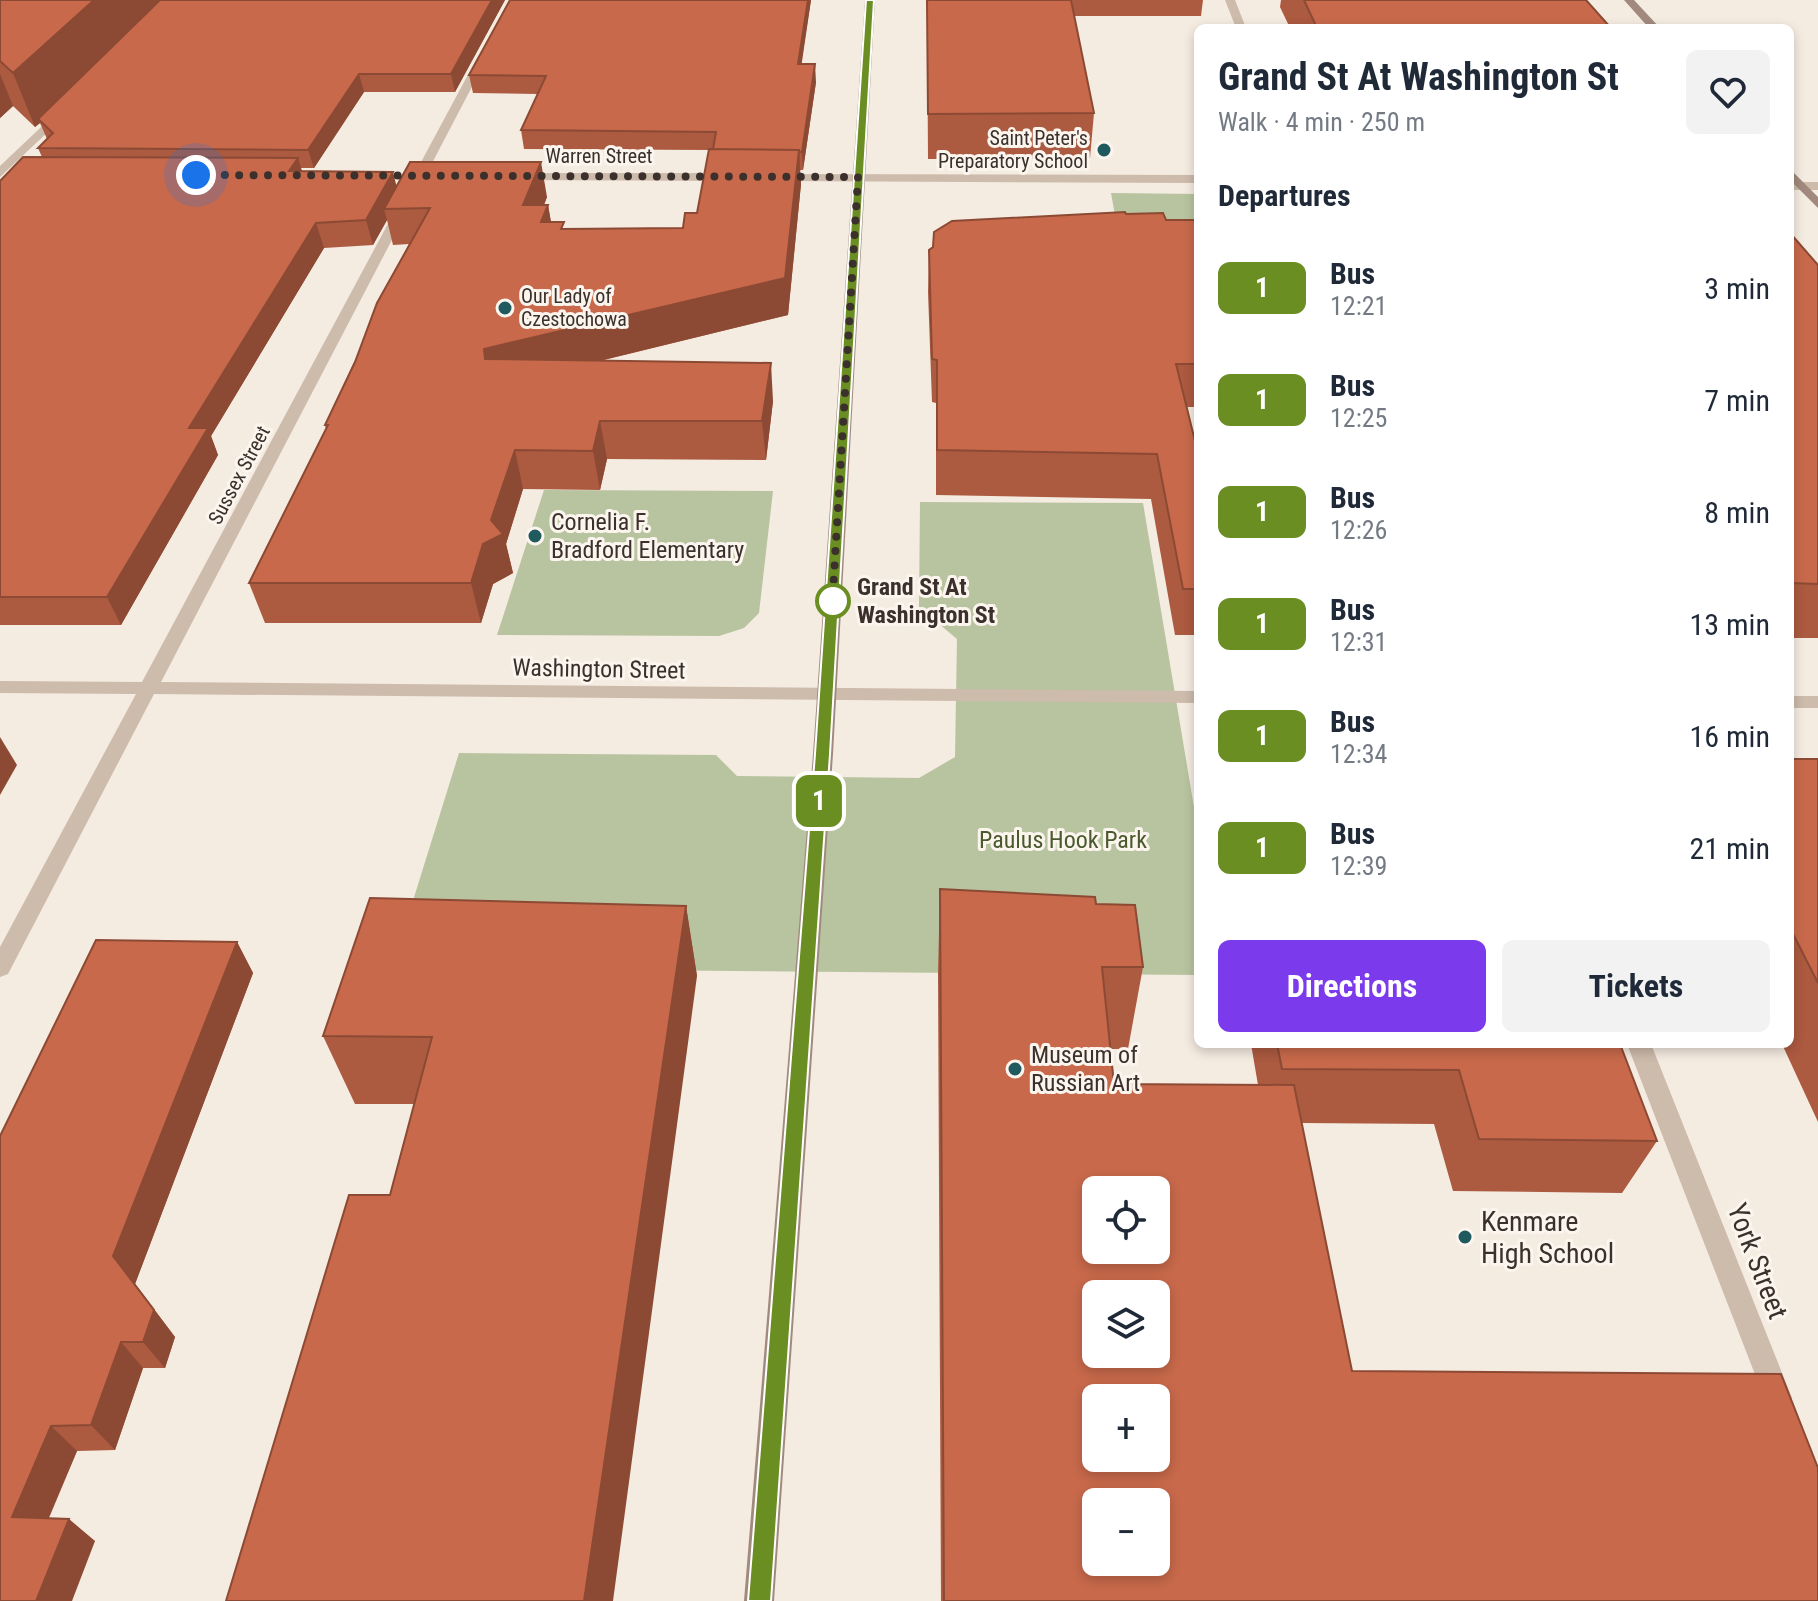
<!DOCTYPE html>
<meta charset="utf-8">
<style>
:root{--surface:#fff;--page:#f2f2f3;--text:#1f2937;--muted:#747a83;--accent:#7c3aed}
body{margin:0;font-family:"Roboto Condensed",sans-serif;background:var(--page);color:var(--text);height:100vh;display:flex;flex-direction:column;font-size:30px;white-space:nowrap}
*{box-sizing:border-box;margin:0}
p{font-size:26px;color:var(--muted)}
.icon{flex:none;width:44px;height:44px;fill:none;stroke:currentColor;stroke-width:2;stroke-linecap:round;stroke-linejoin:round}
.map{position:relative;flex:1;overflow:hidden}
.panel{position:absolute;left:1194px;top:24px;width:600px;height:1024px;display:flex;flex-direction:column;background:var(--surface);border-radius:12px;box-shadow:0 4px 12px #0003}
.panel>*{flex:none}
.badge{padding:0 16px;border-radius:12px;font-size:28px;line-height:52px}
.tools{position:absolute;left:1082px;top:1176px;display:grid;gap:16px}
.tools a{display:grid;place-items:center;width:88px;height:88px;border-radius:12px;background:var(--surface);box-shadow:0 4px 12px #0003;font-size:40px}
.you{position:absolute;width:40px;height:40px;margin:-20px;border:6px solid #fff;border-radius:50%;background:#1a73e8;box-shadow:0 0 0 12px #1a73e833}
.map>.badge{position:absolute;translate:-50% -50%;box-shadow:0 0 0 4px #fff}
h2{padding:0 24px;font-size:30px;line-height:72px}
.round{display:grid;place-items:center;flex:none;width:84px;height:84px;border-radius:12px;background:var(--page)}
.head{display:flex;align-items:center;justify-content:space-between;height:136px;padding:0 24px}
h1{font-size:38px;font-weight:700;line-height:60px}
.button{display:flex;gap:16px;margin-top:auto;padding:16px 24px}
.button a{flex:1;height:92px;border-radius:12px;background:var(--accent);color:#fff;font-size:32px;font-weight:700;line-height:92px;text-align:center}
.button a+a{background:var(--page);color:var(--text)}
ul{padding:0;list-style:none}
li{display:flex;align-items:center;gap:24px;height:112px;padding:0 24px}
li div{flex:1}
li b{display:block;font-size:30px}
li em{font-style:normal}
li .badge{min-width:88px;font-weight:700;text-align:center}
.map>svg:first-child{display:block}
</style>
<div class="map">
<svg width="1818" height="1601" viewBox="0 0 1818 1601">
<rect width="100%" height="100%" fill="#f4ebe1"/>
<path fill="#b8c4a0" d="M1111 193 1198 194V255L1122 254Z
M544 490 773 491 759 613 744 628 719 636 497 635Z
M920 502 1143 503 1198 831V975L392 968 459 753 716 755 737 776 919 778 955 757 957 639 919 607Z"/>
<g fill="none" stroke-linecap="round" stroke-linejoin="round">
<path fill="#cdbbac" fill-rule="evenodd" d="M1225 0H1235L1246 28H1236Z
M483 53 488 56 161 682 1198 691V703L154 694 8 974 0 977V947L136 694 0 693V681L142 682 478 56Z
M57 112 67 114 0 177V166Z
M512 173H728L734 177 728 181 516 180 510 176Z
M772 174 1198 175V183L776 181 770 177Z
M1790 182H1818V190H1790Z
M1790 696H1818V708H1790Z
M1627 1044H1651L1792 1398 1788 1408 1778 1412 1768 1408Z"/>
<path fill="#a18a7d" fill-rule="evenodd" d="M865 0H875L833 754 774 1601H744L813 754Z
M1624 0H1634L1660 28H1649Z
M1790 169 1818 197V208L1790 180Z"/>
</g>
<path fill="#ac5a40" d="M0 0H505L455 92H364L314 168H301L302 171 397 186 547 197 544 205H548L551 222 565 229 683 228 697 213 709 150 524 149 521 130 538 94 473 93 469 75 510 0H811L801 64 816 82 803 170H800L801 184 788 315 600 361 773 401 766 460 607 459 600 490 523 489 506 544 513 573 493 584 481 623H265L249 583 326 429 325 425 409 244 393 245 387 220 373 245 324 248 211 436 218 455 121 625H0V181L42 157 38 148 47 139 40 123 35 127 13 106 0 118Z
M927 0H1203L1201 16H1074L1094 113 1090 158 928 159Z
M1281 0H1586L1611 28H1290L1280 7Z
M1126 214 1166 220H1198V407H1187L1198 453V635H1175L1151 499 936 495V403L932 402 928 292 929 250Z
M1790 233 1818 265V638H1790Z
M1790 759H1818V1122L1782 1044H1790Z
M940 889 1096 904 1143 967 1128 1049H1111L1114 1084 1258 1085 1251 1044H1620L1657 1141 1622 1193 1453 1191 1434 1124 1301 1123 1352 1371 1818 1601H941L938 973Z
M686 906 697 976 390 1195 414 1104H355L323 1036Z
M237 942 253 973 135 1284 175 1337 165 1368H143L115 1450 77 1451 49 1518 95 1541 0 1601V1136Z"/>
<path fill="#8c4a34" d="M94 0H164L38 119 40 123 35 127 13 73Z
M492 0H505L455 92 451 74Z
M808 0H811L799 82 798 64Z
M815 64 816 82 803 170 802 152Z
M0 74 13 106 0 118Z
M359 74 364 92 314 168 308 150Z
M799 150 801 184 788 315 492 387 485 359 484 349 785 278Z
M298 158 305 182 289 171Z
M541 162 547 197 530 240 523 205Z
M393 172 399 196 384 209 387 220 373 245 366 220Z
M548 205 554 240 541 222Z
M316 223 324 248 211 436 218 455 121 625 107 597 189 428Z
M771 363 773 401 766 460 762 421Z
M600 421 607 459 600 490 593 451Z
M515 450 523 489 506 544 513 573 493 584 481 623 471 583Z
M0 737 17 765 0 795Z
M686 906 697 976 613 1601H584Z
M237 942 253 973 135 1284 175 1337 165 1368 143 1342 113 1256Z
M121 1342 143 1368 115 1450 91 1425Z
M51 1426 77 1451 39 1540 12 1517Z
M69 1519 95 1541 72 1601H36Z"/>
<path fill="#c8694b" stroke="#8c4a34" stroke-width="2" fill-rule="evenodd" d="M0 0H94L13 73 0 61Z
M160 0H492L451 74H359L308 150 38 148 53 133 38 119Z
M510 0H808L798 64H815L802 152H799V150L713 149 716 132 521 130 546 76 469 75Z
M927 0H1071L1094 113 928 114Z
M1304 0H1586L1611 28H1317Z
M709 149 799 150 785 278 484 349 485 359 771 363 762 421H600L593 451 515 450 491 520 503 534 483 544 471 583H249L328 425H325L355 362 377 303 430 208 384 209 410 162H541L523 205H548L541 222H564L561 229 683 228 685 213H697Z
M23 157 298 158 289 171 393 172 366 220 316 223 189 428H208L107 597H0V181Z
M1125 212 1126 214 1163 213 1166 220H1198V364H1176L1198 453V589H1183L1157 454 937 450V360L932 359 929 250 933 247 934 232 952 221Z
M1790 233 1818 265V584L1790 583Z
M1790 759H1818V983L1790 928Z
M940 889 1095 897 1096 904 1135 905 1143 967H1102L1114 1084 1294 1085 1352 1371 1781 1374 1818 1468V1601H944ZM1096 1190H1156V1250H1096ZM1096 1294H1156V1354H1096ZM1096 1398H1156V1458H1096ZM1096 1502H1156V1562H1096Z
M370 898 686 906 584 1601H226L349 1195H390L432 1037 323 1036Z
M96 940 237 942 113 1256 154 1310 143 1342H121L91 1425 51 1426 12 1517 69 1519 36 1601H0V1136Z
M1277 1044H1620L1657 1141 1479 1139 1459 1070 1282 1069Z"/>
<path fill="#6b8e23" stroke="#fff" stroke-width="2" d="M866 0H874L830 754 771 1601H748L815 754Z"/>
<g fill="none" stroke-linecap="round" stroke-linejoin="round">
<path stroke="#3b302b" stroke-width="8" stroke-dasharray="0 14.4" d="M196 175 858 177 832 608 833 601"/>
</g>
<g fill="#1f5a5e" stroke="#fbf5ee" stroke-width="3">
<circle cx="1104" cy="150" r="8"/>
<circle cx="505" cy="308" r="8"/>
<circle cx="535" cy="536" r="8"/>
<circle cx="1015" cy="1069" r="8"/>
<circle cx="1465" cy="1237" r="8"/>
</g>
<circle fill="#fff" stroke="#6b8e23" stroke-width="4" cx="833" cy="601" r="16"/>
<g text-anchor="middle" stroke-width="6" stroke-linejoin="round" paint-order="stroke">
<g font-size="20" fill="#3b302b" stroke="#fbf5ee" text-anchor="end">
<text x="1088" y="145">Saint Peter's<tspan x="1088" dy="23">Preparatory School</tspan></text>
<text x="521" y="303" text-anchor="start">Our Lady of<tspan x="521" dy="23">Czestochowa</tspan></text>
</g>
<g font-size="20" fill="#3b302b" stroke="#fbf5ee">
<text x="599" y="163">Warren Street</text>
<text transform="translate(239 475) rotate(-62)" y="7">Sussex Street</text>
</g>
<g font-size="24" fill="#3b302b" stroke="#fbf5ee" text-anchor="start">
<text x="551" y="530">Cornelia F.<tspan x="551" dy="28">Bradford Elementary</tspan></text>
<text x="1031" y="1063">Museum of<tspan x="1031" dy="28">Russian Art</tspan></text>
</g>
<g font-size="24" font-weight="bold" fill="#3b302b" stroke="#fbf5ee" text-anchor="start">
<text x="857" y="595">Grand St At<tspan x="857" dy="28">Washington St</tspan></text>
</g>
<g font-size="24" fill="#3b302b" stroke="#fbf5ee">
<text transform="translate(599 669) rotate(1)" y="8">Washington Street</text>
</g>
<g font-size="24" fill="#4a5a2e" stroke="#fbf5ee">
<text x="1063" y="848">Paulus Hook Park</text>
</g>
<g font-size="28" fill="#3b302b" stroke="#fbf5ee" text-anchor="start">
<text x="1481" y="1231">Kenmare<tspan x="1481" dy="32">High School</tspan></text>
</g>
<g font-size="28" fill="#3b302b" stroke="#fbf5ee">
<text transform="translate(1758 1261) rotate(69)" y="10">York Street</text>
</g>
</g>
</svg>
<div class="tools">
<a><svg class="icon" aria-label="locate" viewBox="0 0 24 24"><circle cx="12" cy="12" r="6"/><path d="M12 2v4M12 18v4M2 12h4M18 12h4"/></svg></a>
<a><svg class="icon" aria-label="layers" viewBox="0 0 24 24"><path d="M12 4l9 5-9 5-9-5zM3 14l9 5 9-5"/></svg></a>
<a>+</a>
<a>−</a>
</div>
<div class="you" style="left:196px;top:175px"></div>
<b class="badge" style="left:819px;top:801px;background:#6b8e23;color:#fff">1</b>
<section class="panel">
<div class="head"><div><h1>Grand St At Washington St</h1><p>Walk · 4 min · 250 m</p></div><a class="round"><svg class="icon" aria-label="heart" viewBox="0 0 24 24"><path d="M12 20l-8-8c-3-5 5-10 8-4 3-6 11-1 8 4z"/></svg></a></div>
<h2>Departures</h2>
<ul>
<li><span class="badge" style="background:#6b8e23;color:#fff">1</span><div><b>Bus</b><p>12:21</p></div><em>3 min</em></li>
<li><span class="badge" style="background:#6b8e23;color:#fff">1</span><div><b>Bus</b><p>12:25</p></div><em>7 min</em></li>
<li><span class="badge" style="background:#6b8e23;color:#fff">1</span><div><b>Bus</b><p>12:26</p></div><em>8 min</em></li>
<li><span class="badge" style="background:#6b8e23;color:#fff">1</span><div><b>Bus</b><p>12:31</p></div><em>13 min</em></li>
<li><span class="badge" style="background:#6b8e23;color:#fff">1</span><div><b>Bus</b><p>12:34</p></div><em>16 min</em></li>
<li><span class="badge" style="background:#6b8e23;color:#fff">1</span><div><b>Bus</b><p>12:39</p></div><em>21 min</em></li>
</ul>
<div class="button"><a>Directions</a><a>Tickets</a></div>
</section>
</div>
